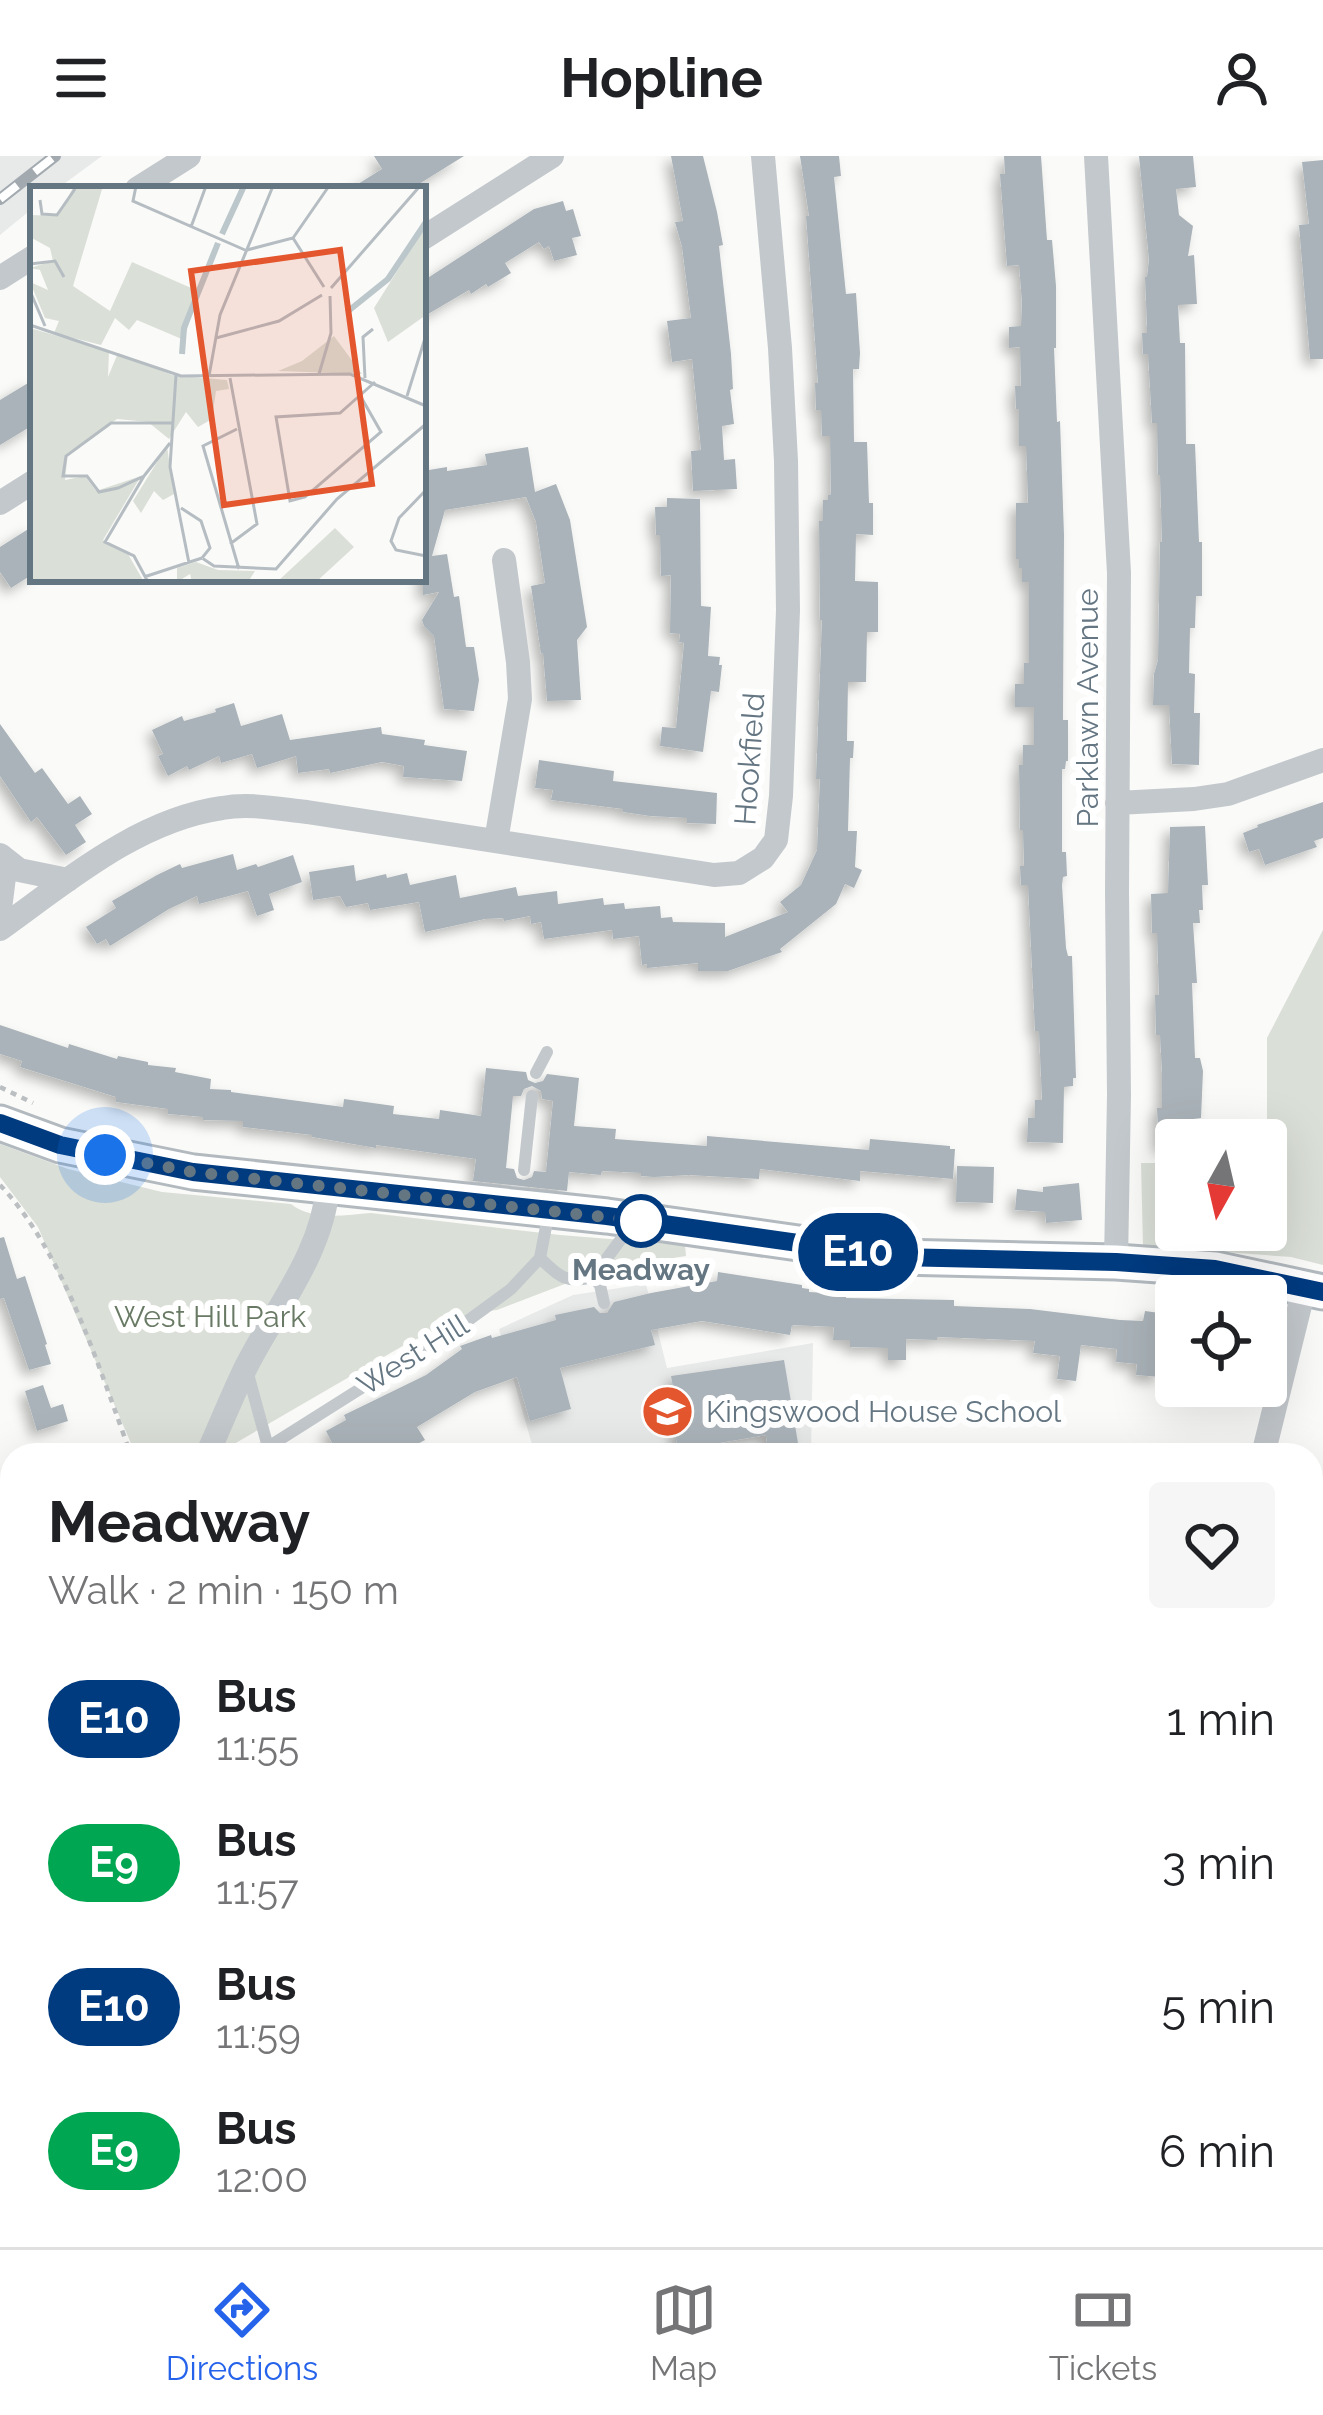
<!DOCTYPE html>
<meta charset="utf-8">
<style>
:root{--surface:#fff;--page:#f6f6f6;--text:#202124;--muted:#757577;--line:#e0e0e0;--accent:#2563eb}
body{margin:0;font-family:Raleway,sans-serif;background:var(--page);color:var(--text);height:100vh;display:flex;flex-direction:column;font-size:45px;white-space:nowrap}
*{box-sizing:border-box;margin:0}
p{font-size:39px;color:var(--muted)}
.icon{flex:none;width:66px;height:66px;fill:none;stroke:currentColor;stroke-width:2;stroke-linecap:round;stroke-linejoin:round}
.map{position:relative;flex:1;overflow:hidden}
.side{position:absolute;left:0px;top:1287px;width:1323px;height:804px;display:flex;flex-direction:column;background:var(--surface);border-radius:36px 36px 0 0;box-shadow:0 12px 48px #0002}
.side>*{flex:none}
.badge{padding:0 24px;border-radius:39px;font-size:42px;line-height:78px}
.needle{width:78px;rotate:188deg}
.buttons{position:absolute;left:1155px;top:963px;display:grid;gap:24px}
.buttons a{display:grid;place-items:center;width:132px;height:132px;border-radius:12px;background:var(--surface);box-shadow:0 12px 48px #0002;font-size:60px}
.you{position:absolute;width:60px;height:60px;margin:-30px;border:9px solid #fff;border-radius:50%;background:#1a73e8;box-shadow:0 0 0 18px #1a73e833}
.map>.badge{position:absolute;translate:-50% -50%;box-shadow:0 0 0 6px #fff}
.round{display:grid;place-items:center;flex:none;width:126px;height:126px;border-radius:12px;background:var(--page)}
.headline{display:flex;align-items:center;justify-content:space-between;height:204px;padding:0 48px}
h1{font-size:57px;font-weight:700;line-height:90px}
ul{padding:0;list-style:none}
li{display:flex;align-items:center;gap:36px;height:144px;padding:0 48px}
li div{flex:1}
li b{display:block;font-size:45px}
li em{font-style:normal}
li .badge{min-width:132px;font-weight:700;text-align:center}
header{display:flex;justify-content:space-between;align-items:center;height:156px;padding:0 48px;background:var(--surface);font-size:54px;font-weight:700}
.tab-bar{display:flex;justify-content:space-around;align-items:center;height:168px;border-top:3px solid var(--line);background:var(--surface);font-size:33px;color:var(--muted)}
.tab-bar a{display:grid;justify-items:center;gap:6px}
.tab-bar .on{color:var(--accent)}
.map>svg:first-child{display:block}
</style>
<header><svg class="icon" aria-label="menu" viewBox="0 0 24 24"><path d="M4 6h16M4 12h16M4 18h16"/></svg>Hopline<svg class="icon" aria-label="person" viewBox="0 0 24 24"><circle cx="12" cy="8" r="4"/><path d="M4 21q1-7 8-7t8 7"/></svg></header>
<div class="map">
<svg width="1323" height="2091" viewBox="0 0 1323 2091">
<defs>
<filter id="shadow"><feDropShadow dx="-6" dy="6" stdDeviation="6" flood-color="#0004"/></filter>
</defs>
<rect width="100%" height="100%" fill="#fafaf8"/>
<path fill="#e8e9e9" d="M0 0H102L57 33H33V52L0 79Z
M646 1128 667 1212 813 1187 811 1299H535L499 1173 573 1139Z
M1013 1289 1203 1297 1233 1298 927 1299Z
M1311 1917 1323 1924V2091H1171L1179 2079H1311Z"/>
<path fill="#dadfd7" d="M1323 774V1109L1291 1101 1143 1090 1141 1007H1176V1074H1266V984H1262L1267 971V882Z
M0 988 68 1013 162 1036 291 1048C312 1065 345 1059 371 1057L560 1079 685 1089 686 1100 604 1113 497 1154 469 1158 406 1188 215 1299H136L38 1071 0 1021Z
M1323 1843V1924L1311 1917V1866Z"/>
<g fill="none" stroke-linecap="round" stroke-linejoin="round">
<path stroke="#bbc7cb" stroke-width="8" d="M0 1541 7 1537
M1311 1878 1323 1855
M1182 2091 1189 2079"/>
</g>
<path fill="#aab3b9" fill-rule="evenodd" filter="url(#shadow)" d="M374 0H464L411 33H350L382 13Z
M671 0H703L717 56 723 89 719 90 731 198 733 233 730 234 734 268 722 270 724 304 735 303 737 333 693 335 691 295 701 294 692 203 672 206 667 165 691 162 682 91 675 66 683 65Z
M800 0H839L841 20 834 21 846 138 856 137 860 197 859 213H853L854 286H867L869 347H873V379L856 378 855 425 878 426V476H867L866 526H848L847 585H854L853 602H850L848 675H857L855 711 862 714 854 732 845 728 836 748 780 793 782 796 728 815H698V807L647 812V808L642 809 639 780 613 783 612 774 544 783 541 766 531 768 530 760 504 765 503 762 485 763 425 776 419 746 370 754 368 747 346 751 340 740 313 744 309 716 354 709 356 725 386 718 387 722 407 717 410 729 456 719 460 742 516 731 518 740 557 735 558 748 603 742 604 749 624 747 625 753 660 750 661 762 672 761 673 766 725 767V781L788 756 780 746 801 729 817 694 820 623H816L822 464H820L819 365H823V344H828V339H831L830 280H822L821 254H816L815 227H818L806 60H809Z
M1004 0H1041L1047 84H1052L1056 130V192H1054L1057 266 1060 265 1064 379 1063 564H1068V605H1066L1065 613H1062V696H1066L1067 720 1063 721 1062 729 1066 792 1068 800H1072L1076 922H1073V930L1064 931 1063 987 1027 986 1028 962H1035V944H1042L1039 875H1035L1028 729H1021L1020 710H1024L1023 674H1020L1019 609H1023V589H1034V551H1015V528H1024V507H1029V426H1022V412H1019V403H1016V347H1028L1027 315 1026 290H1019V253H1016L1015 230H1021L1020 191 1009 192V171L1021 170 1022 146 1019 109 1007 110 1000 18H1005Z
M1139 0H1193L1196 31 1176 33 1179 59 1193 70 1188 100 1194 99 1197 148 1178 149 1180 187H1185L1186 288H1195L1199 386H1202V440H1196L1195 472H1190L1189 517 1195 518 1194 557H1200L1199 609 1172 608 1169 549H1153L1154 518 1158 504 1160 386H1162L1160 319H1158L1157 267H1152L1148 198H1143L1142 177H1147V170L1145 121H1147L1149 104Z
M1323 4V203H1310L1299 69 1309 68 1302 6Z
M563 45 566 55 573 53 581 80 572 82 577 99 554 105 549 90 544 93 539 86 505 107 511 117 488 131 486 128 471 138 469 134 423 161V125L534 53Z
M33 224V269L0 289V244Z
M528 291 535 336 556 328 570 364 587 471 577 484 581 544 547 545 543 497 541 498 531 430 545 427 536 366 526 341 445 354 432 400 447 398 454 441 459 440 466 491H474L479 524 474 555 444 553 434 480 424 470 422 464 439 436 423 439V315L447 311V315L487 309 485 298Z
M667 342 700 343 701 450 711 451 708 500 720 501 719 509H722L719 536 711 535 703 596 660 590 662 571 676 572 684 487 679 486 680 478 670 477 671 419 661 420 660 379H656L655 351H667Z
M33 370V418L11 432 0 416V391Z
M234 547 241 570 282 558 290 584 381 571 382 578 425 584 424 589 467 595 462 625 403 621 404 610 382 606 330 617 329 613 298 617 296 600 257 612 252 598 221 607 219 600 189 614 187 610 168 620 158 600 163 598 152 574 182 560 184 565 216 556 215 553Z
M0 568 35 617 42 612 68 648 80 640 92 658 75 669 86 686 66 699 37 661 31 666 0 620Z
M539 604 614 615 613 625 717 637 716 668 687 667V662L650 660 623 656V653L551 644 553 634 535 632Z
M1323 646V682L1314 685 1317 691 1265 709 1259 693 1249 696 1243 677 1258 671 1257 669Z
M1205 670 1208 729H1202L1203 754H1199L1200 767H1193L1197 827H1192L1195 902H1200L1203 915 1201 962 1193 963V984H1176V991H1159L1157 952H1162V916L1160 879H1156L1155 839H1159L1157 777H1152L1151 738 1168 737 1170 671Z
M233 698 237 714 256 708 258 711 293 699 302 726 269 738 274 754 257 760 248 735 199 748 197 740 169 753 110 790 106 783 97 788 86 771 116 752 112 745 157 719 180 708 182 712Z
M0 869 68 892 69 888 117 903 118 900 148 906V909L176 912 175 916 211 923 210 933 231 934V936L343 951 344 943 394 950 393 958 439 963 440 954 481 960 486 912 526 916 528 924 535 927 543 925 547 918 579 922 574 970 616 973 615 983 707 990V980L869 994 870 983 950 990V993H955L953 1023 860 1015V1025L760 1013 759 1023 689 1019 654 1021 641 1020V1017L602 1015 601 1019 569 1016 567 1035 473 1025 476 1003 376 989V992L312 981V979L243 971V965L203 964V961L168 958V953L116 946V941L20 911 22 905 0 898ZM532 930 541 935 542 943 553 945 546 1016 534 1015 532 1021 524 1024 517 1022 514 1013 506 1012 513 940H521L524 933Z
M957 1010 994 1011 993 1047 956 1046Z
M1079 1027 1082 1064 1046 1067 1045 1056 1015 1054 1017 1033 1043 1036V1031Z
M4 1081 17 1123 25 1120 47 1188 45 1189 51 1208 29 1214 4 1142 0 1143V1082Z
M718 1116 802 1129V1132L809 1133V1136L846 1138V1142L954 1144V1150L1030 1153 1120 1164 1143 1165 1145 1155 1167 1158 1160 1221 1136 1219 1137 1208 1116 1206 1117 1193 1081 1189 1076 1225 1057 1223 1060 1200 1033 1197 1035 1185 937 1181V1184L906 1183V1204H888V1192L850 1191V1184H833L834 1171 792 1169 790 1179 702 1165 651 1174 655 1189 560 1212 571 1253 530 1265 517 1221 475 1236 417 1271 425 1284 397 1299H338L326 1275 346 1264 344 1259 426 1219 462 1193 460 1190 491 1179 492 1182 556 1164 555 1159 594 1151 600 1157H607L614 1146 651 1137 717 1125Z
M784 1204 800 1299H769L766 1279 719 1287 721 1299H679L674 1271 680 1270 671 1220Z
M43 1229 51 1252 63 1248 68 1265 37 1275 25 1235Z"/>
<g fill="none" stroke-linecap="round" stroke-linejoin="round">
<defs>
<path id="secondary" d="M0 967 60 989 193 1016 607 1060 897 1101 1116 1106 1215 1113 1323 1136"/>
</defs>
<use href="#secondary" stroke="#b3babf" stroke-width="39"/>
<path stroke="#bbbfc2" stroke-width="4.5" stroke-dasharray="6 6" stroke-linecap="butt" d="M0 931 33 947
M0 1029C64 1096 99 1212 131 1299
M0 1515 12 1502"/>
<path stroke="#c3c8cc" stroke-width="12" d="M536 917 547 896
M524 1014 532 940
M540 1102C559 1121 567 1128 593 1121
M604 1147 600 1129 593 1121 624 1079 626 1064
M248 1218 268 1291
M231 1299 268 1291 466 1166 511 1133 540 1102 549 1055
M546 2079 551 2091
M1237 2079 1258 2091
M1214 2091 1222 2079"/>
<path stroke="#c3c8cc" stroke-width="24" d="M1096 0 1119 417 1117 736 1119 939 1116 1106
M137 33 189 0
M423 82 552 0
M0 122 33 101
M0 347 33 326
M1117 647 1194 643 1228 638 1323 604
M496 685 520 543 518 506 504 404
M0 699 19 714 68 724
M0 702 4 721 0 753
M0 773C67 725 138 664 222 652 250 647 279 653 307 656L714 719 739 717 763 702 776 684 781 640 788 454 786 305 780 192 763 0
M207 1299C220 1270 232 1240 246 1211 276 1152 322 1098 328 1030
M1263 1299 1304 1133
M0 1860 12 1850
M317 2079 322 2091
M893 2091 900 2079"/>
<use href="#secondary" stroke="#fff" stroke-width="33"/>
<defs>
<path id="rail" d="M0 43 55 0"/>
</defs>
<use href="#rail" stroke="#a2aab0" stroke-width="12"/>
<use href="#rail" stroke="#fff" stroke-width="8" stroke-dasharray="22" stroke-linecap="butt"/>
</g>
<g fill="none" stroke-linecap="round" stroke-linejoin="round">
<defs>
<path id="line" d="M0 967 60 989 193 1016 607 1060 897 1101 1116 1106 1215 1113 1323 1136"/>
</defs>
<use href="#line" stroke="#fff" stroke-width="27"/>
<use href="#line" stroke="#003b80" stroke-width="18"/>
<path stroke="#657683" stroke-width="12" stroke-dasharray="0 21.6" d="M105 999 193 1016 641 1065"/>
</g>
<defs>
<symbol id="school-disc" viewBox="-11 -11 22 22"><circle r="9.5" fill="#e4572e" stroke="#fff"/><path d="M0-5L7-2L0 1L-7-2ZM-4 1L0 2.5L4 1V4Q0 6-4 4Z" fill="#fff"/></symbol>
</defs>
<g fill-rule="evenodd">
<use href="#school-disc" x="638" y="1226" width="59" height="59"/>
</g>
<circle fill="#fff" stroke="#003b80" stroke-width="6" cx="641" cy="1065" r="24"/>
<g text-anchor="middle" stroke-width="12" stroke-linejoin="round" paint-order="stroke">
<g font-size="30" fill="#657683" stroke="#fff">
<text transform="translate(1088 552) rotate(-90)" y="10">Parklawn Avenue</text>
<text transform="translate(750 603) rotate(-86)" y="10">Hookfield</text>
<text transform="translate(413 1199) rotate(-32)" y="10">West Hill</text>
</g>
<g font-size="30" font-weight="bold" fill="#657683" stroke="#fff">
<text x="641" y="1124">Meadway</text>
</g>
<g font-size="30" fill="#687a64" stroke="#fff">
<text x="210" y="1171">West Hill Park</text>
</g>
<g font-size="30" fill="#657683" stroke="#fff" text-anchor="start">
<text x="706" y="1266">Kingswood House School</text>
</g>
</g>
<g transform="translate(30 30)">
<rect width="396" height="396" fill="#fafaf8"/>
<path d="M44 0H73L43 100 80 125 102 76 168 105 154 154 107 134 99 144 85 132 71 159 24 147 29 135 15 132 0 96 18 104 10 84 0 82 23 75 20 62 0 51V29L28 30ZM396 39V129L358 156 344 122ZM0 142 79 165 78 191 88 167 142 189 197 194 199 203 186 205 182 233 168 241 156 226 139 253 118 236 87 233 38 267 35 294 55 290 66 305 111 290 73 354 98 368 114 396H0ZM304 150 332 188 248 185 272 175ZM137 260 144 308 133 314 124 305 111 327 103 315ZM305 342 324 361 286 396H247ZM166 376 188 384 225 385 218 396H162L160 388 147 396V382Z" fill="#dadfd7"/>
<path fill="none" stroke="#bbc7cb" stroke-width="6" d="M192 48 214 0M317 126 358 93 396 36M152 168 154 142 188 57"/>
<path fill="none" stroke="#b5bdc2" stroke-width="3" d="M106 0 103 15 215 64M10 14 12 28 27 29 45 3M161 41 176 0M263 52 294 101M217 64 263 52 299 0M0 78 25 75 34 91M301 102 390 0M0 105 15 140M0 139 151 190 320 188 396 220M186 152 249 135 292 109M289 188 301 147 300 110M146 189 140 281 159 377M179 190 190 129 243 0M335 192 333 151 343 143M377 210 396 149M331 211 351 246 275 311 260 315 246 231 310 227 345 196M207 243 173 260 209 383M140 257 114 290 88 302 69 306 57 290H33L36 270 81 237H143M114 290 75 356 104 370 118 396M396 304 369 332 361 355 366 364 396 370M151 322 171 335 180 362 172 372M200 358 227 338 200 192M172 372 184 380 246 383 307 313 396 238M114 391 172 372"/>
<path fill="#e4572e" fill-opacity="0.15" stroke="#e4572e" stroke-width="6" d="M310 64 342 298 194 319 161 85Z"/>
<rect width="396" height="396" fill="none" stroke="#657683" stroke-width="6"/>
</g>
</svg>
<div class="buttons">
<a><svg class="needle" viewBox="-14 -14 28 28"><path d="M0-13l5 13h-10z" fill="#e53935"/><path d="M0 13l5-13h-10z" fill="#757577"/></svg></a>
<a><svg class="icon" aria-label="locate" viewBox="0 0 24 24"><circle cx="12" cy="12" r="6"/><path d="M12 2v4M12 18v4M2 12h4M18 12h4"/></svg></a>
</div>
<div class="you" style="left:105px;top:999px"></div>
<b class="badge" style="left:858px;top:1096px;background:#003b80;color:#fff">E10</b>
<section class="side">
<div class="headline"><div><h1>Meadway</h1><p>Walk · 2 min · 150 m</p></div><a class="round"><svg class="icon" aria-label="heart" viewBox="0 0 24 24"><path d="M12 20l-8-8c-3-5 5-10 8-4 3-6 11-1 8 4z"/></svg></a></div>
<ul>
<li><span class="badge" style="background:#003b80;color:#fff">E10</span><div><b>Bus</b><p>11:55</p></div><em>1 min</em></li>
<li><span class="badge" style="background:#00a651;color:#fff">E9</span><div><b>Bus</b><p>11:57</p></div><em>3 min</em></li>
<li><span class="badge" style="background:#003b80;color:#fff">E10</span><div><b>Bus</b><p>11:59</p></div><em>5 min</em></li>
<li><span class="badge" style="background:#00a651;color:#fff">E9</span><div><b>Bus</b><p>12:00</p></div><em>6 min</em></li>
</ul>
</section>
</div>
<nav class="tab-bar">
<a class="on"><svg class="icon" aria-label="directions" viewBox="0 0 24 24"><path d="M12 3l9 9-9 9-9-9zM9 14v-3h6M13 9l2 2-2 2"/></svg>Directions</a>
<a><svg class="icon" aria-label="map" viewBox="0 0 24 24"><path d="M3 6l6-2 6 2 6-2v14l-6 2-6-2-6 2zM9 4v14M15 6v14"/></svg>Map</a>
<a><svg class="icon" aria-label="tickets" viewBox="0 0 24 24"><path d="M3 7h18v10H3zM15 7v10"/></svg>Tickets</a>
</nav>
